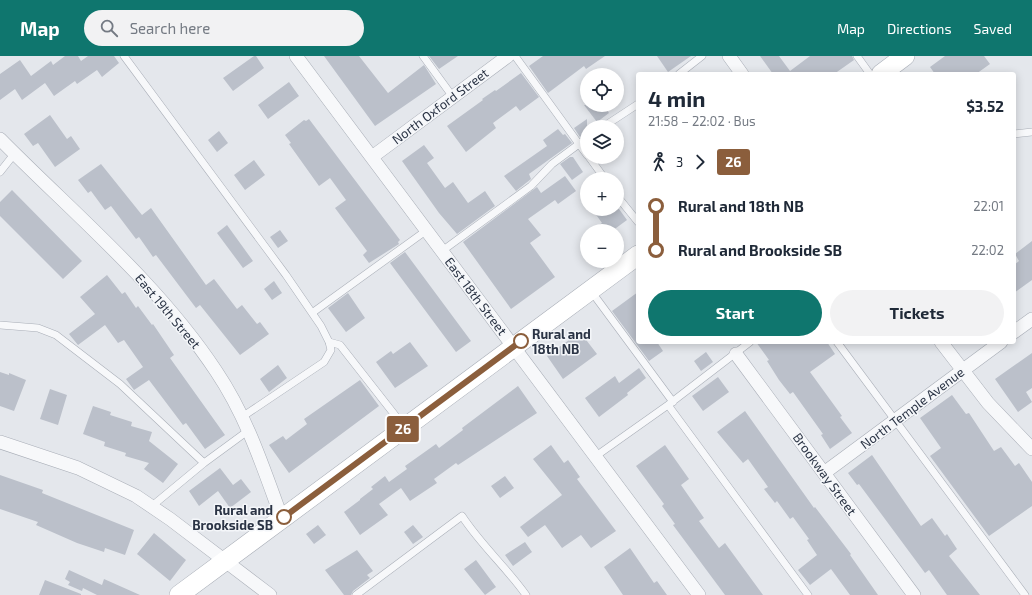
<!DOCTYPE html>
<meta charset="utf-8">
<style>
:root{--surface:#fff;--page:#f2f2f3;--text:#1f2937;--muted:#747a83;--accent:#0f766e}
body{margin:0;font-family:"Exo 2",sans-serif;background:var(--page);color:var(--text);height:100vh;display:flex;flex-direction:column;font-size:15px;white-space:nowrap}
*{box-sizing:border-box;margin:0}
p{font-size:13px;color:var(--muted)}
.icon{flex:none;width:22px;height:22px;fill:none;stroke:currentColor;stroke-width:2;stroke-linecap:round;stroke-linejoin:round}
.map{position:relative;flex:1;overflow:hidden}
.sheet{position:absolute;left:636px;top:16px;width:380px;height:272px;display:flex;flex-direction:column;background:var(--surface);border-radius:4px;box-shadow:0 2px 10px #0003}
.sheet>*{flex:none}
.badge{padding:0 8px;border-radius:3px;font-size:14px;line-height:26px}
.controls{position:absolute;left:580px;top:12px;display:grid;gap:8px}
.controls a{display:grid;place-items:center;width:44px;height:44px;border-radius:50%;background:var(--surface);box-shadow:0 2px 10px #0003;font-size:20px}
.map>.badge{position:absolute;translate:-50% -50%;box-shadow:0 0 0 2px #fff}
.legs{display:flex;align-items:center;gap:6px;height:44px;padding:0 12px;font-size:13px}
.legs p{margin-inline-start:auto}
.headline{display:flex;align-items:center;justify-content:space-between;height:68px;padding:0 12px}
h1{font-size:22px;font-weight:700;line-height:30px}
.primary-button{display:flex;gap:8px;margin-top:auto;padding:8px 12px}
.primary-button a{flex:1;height:46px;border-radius:24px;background:var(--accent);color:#fff;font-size:16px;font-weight:700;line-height:46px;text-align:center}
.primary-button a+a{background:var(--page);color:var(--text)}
ul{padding:0 12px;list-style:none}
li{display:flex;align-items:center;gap:14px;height:44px;font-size:15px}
li i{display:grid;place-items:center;width:6px;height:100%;margin:0 5px;background:currentColor}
li i::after{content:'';width:10px;height:10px;margin:-5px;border:3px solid;border-radius:50%;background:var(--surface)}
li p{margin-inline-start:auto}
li:first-child i{background:linear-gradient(#0000 50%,currentColor 0)}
li:last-child i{background:linear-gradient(currentColor 50%,#0000 0)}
header{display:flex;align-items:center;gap:24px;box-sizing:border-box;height:56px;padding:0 20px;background:var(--accent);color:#fff}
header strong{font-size:19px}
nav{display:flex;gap:22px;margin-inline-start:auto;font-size:14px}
.search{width:280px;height:36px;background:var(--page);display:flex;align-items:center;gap:10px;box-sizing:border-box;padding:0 14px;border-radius:22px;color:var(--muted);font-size:15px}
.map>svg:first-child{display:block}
</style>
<header>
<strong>Map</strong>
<div class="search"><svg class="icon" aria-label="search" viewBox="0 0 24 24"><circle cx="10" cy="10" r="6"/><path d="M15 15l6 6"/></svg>Search here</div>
<nav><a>Map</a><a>Directions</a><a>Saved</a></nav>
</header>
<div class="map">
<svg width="1032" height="539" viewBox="0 0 1032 539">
<rect width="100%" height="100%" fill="#e4e7ec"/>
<path fill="#bbc0ca" d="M65 0H78L81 5 88 0H114L119 7 102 21 97 14 77 28 75 25 54 40 45 27 22 44 15 33 0 44V18L20 4 31 20 51 5 53 9Z
M254 0H256L264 12 233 35 223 22Z
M324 0H359L388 37 424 9 436 28 375 70Z
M429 0H458L439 13Z
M543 0H605L586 13 584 10 548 37 529 10Z
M657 0H691L668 16Z
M760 0H779L790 15 810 0H852L854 4 834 18H773Z
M945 0H984L990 8 976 18H935L930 11Z
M521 17 539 41 520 55 516 50 493 67 496 72 466 96 447 70 483 44 482 43 495 34 496 35Z
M289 26 299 40 268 63 258 49Z
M584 49H603L609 57 597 66Z
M50 59 67 83 71 80 80 93 55 111 38 87 33 90 24 78Z
M309 63 400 184 398 186 399 188 369 207 363 199 367 195 335 152 346 144 330 122 319 130 289 88 291 87 285 79 304 64 306 65Z
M587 63V77L580 81 574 72Z
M558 73 563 79 565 78 572 87 529 118 531 123 516 135 504 120 547 90 543 84Z
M219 75 228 87 217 96 208 84Z
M424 89 434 102 427 107 445 132 453 126 468 147 485 135 495 150 457 178 439 157 402 105Z
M570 101H573L583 116 572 124 560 108Z
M254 104 265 119 245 134 234 119Z
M101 108 142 159 151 152 206 229 214 223 237 253 242 249 257 268 260 266 269 278 240 299 200 249 196 252 156 199 153 201 139 181 136 183 111 150 105 154 91 135 88 137 78 124Z
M565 120 576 135 558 148 555 144 528 163 541 179 530 187 555 221 511 253 463 186 537 131 541 137Z
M12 134 82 205 63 223 0 160V146Z
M592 153H619L627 164 612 175H591L602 167Z
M227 169 253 205 243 212 217 177Z
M280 174 288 185 278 192 270 181Z
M1032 185V224L1014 237V209L1019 205 1015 198Z
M405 196 471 285 456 296 390 207Z
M107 219 122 238 125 236 136 252 138 250 152 269 153 268 174 299 170 302 225 379 205 393 186 367 183 369 149 324 134 334 126 323 143 311 124 284 118 287 105 269 78 289 69 278 95 258 80 241Z
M274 225 282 237 272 244 264 233Z
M638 236V286H657L663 295 649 305 612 255Z
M348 237 365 262 346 276 328 252Z
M580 276 597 298 563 323 547 300Z
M410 286 428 310 395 332 376 306 391 295 393 298Z
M756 286H827L835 298 810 316 842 360 840 361 852 377 830 393 821 379 823 378 793 336 790 338 779 324 767 305 769 304Z
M706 296 713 306 701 315 694 305Z
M1032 297V332L1026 336 1032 346 1018 356 995 323Z
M278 309 287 322 269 336 260 323Z
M639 312 646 322 627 337 628 339 599 361 585 342 615 320 619 327Z
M0 316 9 319V317L26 324 14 355 0 350Z
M718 321 729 336 703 355 692 340Z
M360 324 379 350 289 417 269 389 283 380 286 384 307 368 304 363Z
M518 330 537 357 458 409 456 407 434 423 437 427 410 445 401 432 379 448 388 459 360 479 344 456 360 444V443L373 433 371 431 385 420 389 426 407 413 405 410 436 388 439 392 463 374 462 372Z
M50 333 67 339 58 369 40 363Z
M952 339 966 358 969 357 994 395 1001 391 1015 410 1019 407 1032 426V450L989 480 930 400 941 392 920 362Z
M93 350 111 356 110 359 132 366 131 370 152 376 149 385 178 408 163 427 144 413 149 407 125 400 126 397 104 390 105 386 83 378Z
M745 355 814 452 815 451 851 498 850 499 878 539H850L831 513 810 529 798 514 817 499 807 484 809 483 793 461 790 463 777 445 775 447 764 433 768 431 748 403 743 407 717 376Z
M551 389 564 407 568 404 580 421 577 423 616 475 591 492 581 479 562 492 545 469 528 481 520 471 562 439 533 403Z
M665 389 689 423 681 429 704 462 699 465 719 492 725 487 763 539H725L673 469 675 468 662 450 664 448 636 410Z
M872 399 921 470 932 462 945 480 947 478 957 493 949 500 980 539H947L929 514 925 517 859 428 857 429 848 417Z
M220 412 233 429 241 423 251 436 230 452 218 435 199 450 189 435Z
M0 419 43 434 42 437 134 474 125 499 105 492 104 496 77 487 36 469 38 466 0 453Z
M505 420 514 432 500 442 491 430Z
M318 469 326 479 314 488 306 478Z
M413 469 423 481 413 488 404 476Z
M154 477 186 504 170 525 137 498Z
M525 486 532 496 513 510 505 499Z
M630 492 654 527 657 525 667 539H623L604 511Z
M357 494 373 515 367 519 370 522 353 535 351 539H344L325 514Z
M476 504 496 531 485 539 464 513Z
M69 514 102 529 104 523 140 539H97L83 532 82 535 68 529 70 526 65 523Z
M45 524 81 538V539H39Z"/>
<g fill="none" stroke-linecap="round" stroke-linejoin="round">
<defs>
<path id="lane" d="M124 0 286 219 321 270 329 286 331 294 324 306 242 361
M423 0 453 41
M515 0 587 99
M857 0 870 18
M679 18 702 0
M603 71 638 48
M1014 78 1032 76
M589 101 605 123
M0 116 15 97
M617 140 638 166
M442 195 531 130 552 108 587 82
M591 235 673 346
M312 257 427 174
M0 269 38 272 56 279 120 328 204 407
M329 286 340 289 405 372
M837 286 1025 539
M668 349 808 539
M596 400 668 349 750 286
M152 450 204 407 249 374
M356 539 462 460C481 489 506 511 526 539"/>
<path id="street" d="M296 0 699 539
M729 0 742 18
M0 83C74 158 157 226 216 315 247 361 263 411 282 463
M372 101 508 0
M1014 276 1032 263
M941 286 988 347 1032 393
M736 298 914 539
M0 386 78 412 136 440 170 463 270 539
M824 417 1001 286"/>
<path id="secondary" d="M881 18 905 0
M179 539 638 199"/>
</defs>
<use href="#lane" stroke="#a9aeb7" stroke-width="8"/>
<use href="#street" stroke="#a9aeb7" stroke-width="14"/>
<use href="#secondary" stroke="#a9aeb7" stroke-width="20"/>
<use href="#lane" stroke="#f7f8fa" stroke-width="7"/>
<use href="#street" stroke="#f7f8fa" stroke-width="13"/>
<use href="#secondary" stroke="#fff" stroke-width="19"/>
</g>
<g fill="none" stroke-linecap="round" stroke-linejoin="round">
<defs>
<path id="line-1" d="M284 461 521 285"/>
</defs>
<use href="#line-1" stroke="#fff" stroke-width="9"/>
<use href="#line-1" stroke="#8b5e3c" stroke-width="6"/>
</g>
<g fill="#fff" stroke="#8b5e3c" stroke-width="2">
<circle cx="521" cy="285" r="7"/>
<circle cx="284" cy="461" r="7"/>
</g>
<g text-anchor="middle" stroke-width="3" stroke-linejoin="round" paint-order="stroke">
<g font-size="13" fill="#2b3445" stroke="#f4f6f9">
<text transform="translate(440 50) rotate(-37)" y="5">North Oxford Street</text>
<text transform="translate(476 240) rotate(53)" y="5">East 18th Street</text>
<text transform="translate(168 255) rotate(50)" y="5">East 19th Street</text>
<text transform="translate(912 352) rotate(-37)" y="5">North Temple Avenue</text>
<text transform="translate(825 418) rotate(54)" y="5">Brookway Street</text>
</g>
<g font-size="13" font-weight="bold" fill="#2b3445" stroke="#f4f6f9" text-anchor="start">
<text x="532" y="283">Rural and<tspan x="532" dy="15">18th NB</tspan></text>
<text x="273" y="459" text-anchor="end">Rural and<tspan x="273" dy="15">Brookside SB</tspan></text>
</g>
</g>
</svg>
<div class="controls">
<a><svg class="icon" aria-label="locate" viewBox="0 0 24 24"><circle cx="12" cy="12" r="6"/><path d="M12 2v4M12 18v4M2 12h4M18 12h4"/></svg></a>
<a><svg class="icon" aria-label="layers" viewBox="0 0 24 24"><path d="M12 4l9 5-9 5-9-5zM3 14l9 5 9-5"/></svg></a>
<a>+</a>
<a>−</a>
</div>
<b class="badge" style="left:403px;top:373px;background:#8b5e3c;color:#fff">26</b>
<section class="sheet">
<div class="headline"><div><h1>4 min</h1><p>21:58 – 22:02 · Bus</p></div><b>$3.52</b></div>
<div class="legs"><svg class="icon" aria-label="walk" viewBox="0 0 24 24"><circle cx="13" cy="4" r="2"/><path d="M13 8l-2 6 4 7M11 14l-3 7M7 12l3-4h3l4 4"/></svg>3<svg class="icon" aria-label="forward" viewBox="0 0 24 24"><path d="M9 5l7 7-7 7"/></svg><b class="badge" style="background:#8b5e3c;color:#fff">26</b></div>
<ul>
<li><i style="color:#8b5e3c"></i><b>Rural and 18th NB</b><p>22:01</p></li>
<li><i style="color:#8b5e3c"></i><b>Rural and Brookside SB</b><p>22:02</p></li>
</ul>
<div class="primary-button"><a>Start</a><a>Tickets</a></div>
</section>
</div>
